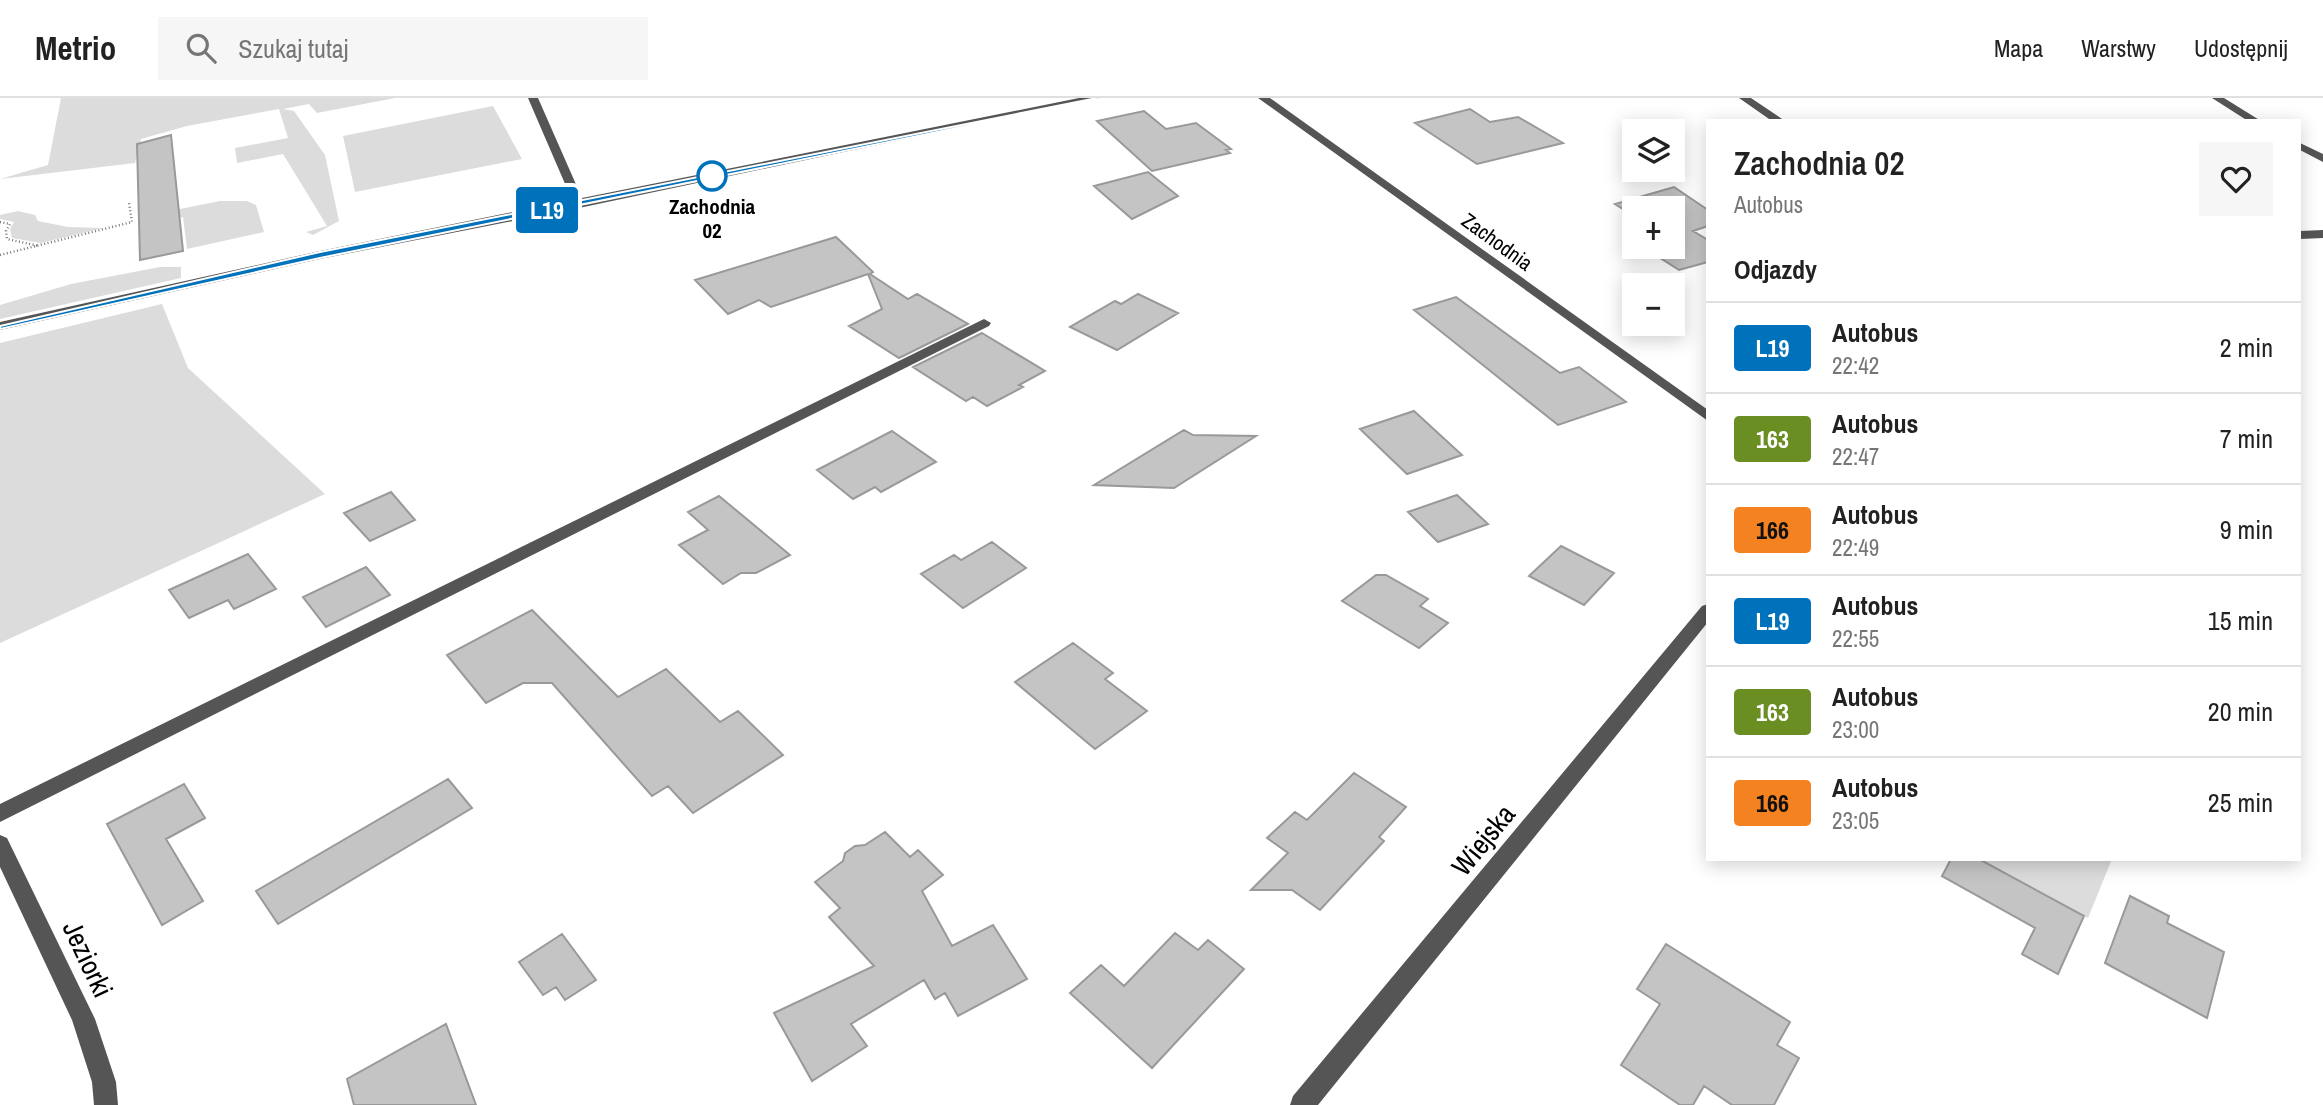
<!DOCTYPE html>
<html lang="pl">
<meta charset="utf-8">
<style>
:root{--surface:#fff;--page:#f6f6f6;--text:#222;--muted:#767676;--line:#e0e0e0}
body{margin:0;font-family:"Archivo Narrow",sans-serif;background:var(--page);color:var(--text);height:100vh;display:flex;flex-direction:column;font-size:26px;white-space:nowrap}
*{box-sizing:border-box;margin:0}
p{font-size:23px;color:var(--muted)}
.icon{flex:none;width:38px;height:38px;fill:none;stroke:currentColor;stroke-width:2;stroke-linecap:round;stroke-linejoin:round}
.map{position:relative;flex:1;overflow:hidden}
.sheet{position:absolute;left:1706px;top:21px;width:595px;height:742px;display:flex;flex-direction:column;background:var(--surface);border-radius:0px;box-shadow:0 4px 18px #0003}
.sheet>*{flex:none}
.badge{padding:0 14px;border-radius:5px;font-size:24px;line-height:46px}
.tools{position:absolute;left:1622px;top:21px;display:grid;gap:14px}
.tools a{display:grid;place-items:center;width:63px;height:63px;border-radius:0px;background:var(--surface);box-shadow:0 4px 18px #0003;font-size:35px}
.map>.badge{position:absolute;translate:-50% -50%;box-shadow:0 0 0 4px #fff}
h2{padding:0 28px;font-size:26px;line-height:63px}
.round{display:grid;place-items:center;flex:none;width:74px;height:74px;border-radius:0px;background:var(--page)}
.headline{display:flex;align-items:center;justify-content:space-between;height:119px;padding:0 28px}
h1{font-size:33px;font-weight:600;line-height:52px}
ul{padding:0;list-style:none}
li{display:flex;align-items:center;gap:21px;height:91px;padding:0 28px;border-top:2px solid var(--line)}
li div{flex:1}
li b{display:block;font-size:26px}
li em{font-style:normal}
li .badge{min-width:77px;font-weight:700;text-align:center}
header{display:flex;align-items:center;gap:42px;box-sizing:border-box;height:98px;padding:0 35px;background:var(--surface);border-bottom:2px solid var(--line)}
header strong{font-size:33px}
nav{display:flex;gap:38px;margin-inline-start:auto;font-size:24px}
.search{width:490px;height:63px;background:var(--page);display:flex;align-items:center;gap:18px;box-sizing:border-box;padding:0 24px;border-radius:0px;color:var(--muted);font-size:26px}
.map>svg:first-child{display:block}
</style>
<header>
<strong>Metrio</strong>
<div class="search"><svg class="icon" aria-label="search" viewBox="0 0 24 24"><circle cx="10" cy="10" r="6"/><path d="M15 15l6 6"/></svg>Szukaj tutaj</div>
<nav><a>Mapa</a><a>Warstwy</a><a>Udostępnij</a></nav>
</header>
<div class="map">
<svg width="2323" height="1007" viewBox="0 0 2323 1007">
<rect width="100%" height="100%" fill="#fff"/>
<path fill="#dcdcdc" d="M61 0H395L317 15 309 6 283 11 294 13 325 57 339 123 313 137 306 134 327 128 283 56 237 65 235 50 288 40 279 11 187 28 141 41 135 65 0 81 48 67Z
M493 8 522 61 355 94 343 38Z
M220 103H247L256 107 264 134 187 151 183 119 155 125 150 117Z
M18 113 35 117 38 123 68 129 103 130 41 145 12 140 10 131 14 124 0 121V117Z
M160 169H181V180L0 221V207L71 186Z
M162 206 188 270 325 396 0 545V245Z
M1979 761H2112L2088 820Z"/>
<path fill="#c4c4c4" stroke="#999" stroke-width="2" d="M1470 11 1490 24 1518 19 1563 45 1477 66 1415 25Z
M1144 13 1166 31 1196 25 1231 51 1226 52 1230 55 1152 73 1097 23Z
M171 37 183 153 140 162 137 46Z
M1148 74 1178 98 1132 121 1094 88Z
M1674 89 1708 112V128L1693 133 1708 142V164L1679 172 1643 149H1673V110H1634V118L1615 106Z
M836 139 873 174 870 176 908 201 917 196 968 226 899 260 849 228 882 211 868 176 771 209 759 202 728 216 695 182Z
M1138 196 1178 215 1117 252 1070 229 1115 203 1121 206Z
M1456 199 1560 275 1579 269 1626 304 1558 327 1414 212Z
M982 235 1045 273 1019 287 1023 289 987 308 973 299 966 303 913 269Z
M1414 313 1462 357 1407 376 1360 331Z
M1184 332 1193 337 1256 338 1174 390 1094 387Z
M892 333 936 364 881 394 875 389 853 401 817 372Z
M391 394 415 422 370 443 344 415Z
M1457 397 1488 426 1438 444 1408 414Z
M719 398 790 457 756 475H741L723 486 679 447 708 432 688 414Z
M992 444 1026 470 963 510 921 476 954 457 961 462Z
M1561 448 1614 475 1584 507 1529 478Z
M248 456 276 491 234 511 228 502 189 520 169 492Z
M366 469 390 497 326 529 303 499Z
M1376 477H1386L1428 501 1420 508 1448 525 1419 550 1342 503Z
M532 512 618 599 666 571 720 624 738 613 783 657 693 715 668 688 652 698 552 585H523L486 605 447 557Z
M1073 545 1113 575 1105 581 1147 613 1095 651 1015 584Z
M1354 675 1406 709 1379 739 1384 743 1320 812 1292 792H1251L1288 755 1267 740 1295 714 1307 722Z
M448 681 472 710 278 826 256 793Z
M184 686 205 720 166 741 203 803 162 827 107 726Z
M885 734 910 759 918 752 943 777 922 793 952 848 993 827 1027 881 958 918 945 895 935 901 924 882 851 926 867 948 812 983 774 915 874 868 829 819 840 810 815 784 843 763 845 755 855 748 865 747Z
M1951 761H1979L2084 818 2058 876 2022 856 2035 830 1942 778Z
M2130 798 2169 818 2167 825 2224 854 2207 920 2105 865Z
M1175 835 1198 852 1208 842 1244 871 1152 970 1070 895 1101 867 1124 888Z
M562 836 596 882 565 902 556 889 543 897 519 864Z
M1666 846 1790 924 1777 947 1799 960 1774 1007H1732L1704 988 1693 1007H1680L1621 967 1660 906 1637 891Z
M446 926 476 1007H354L347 981Z"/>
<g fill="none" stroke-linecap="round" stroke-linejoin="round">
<path stroke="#777" stroke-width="2.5" stroke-dasharray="1 2.5" stroke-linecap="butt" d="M0 124 10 126 6 133 7 141 39 148
M0 157 132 124 129 105"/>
<path fill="#555" fill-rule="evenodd" d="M528 0H538L582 100 1079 0H1099L579 110 320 161 0 232V224L320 153 572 102Z
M1258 0H1270L1708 312V323Z
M1739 0H1751L1785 23H1772Z
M2212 0H2224L2261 23H2248Z
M2300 45 2323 56V64L2300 52Z
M2323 132V140L2300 141V133Z
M984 221 991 225 989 228 0 724V706Z
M1708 506V524L1318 1007H1290L1293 998 1702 508Z
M0 737 7 740 95 921 116 984 118 1007H94L92 984 72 922 0 769Z"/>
</g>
<path fill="#0072bc" stroke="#fff" stroke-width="2" d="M1094 2 320 160 0 231V228L320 154 1097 0Z"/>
<circle fill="#fff" stroke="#0072bc" stroke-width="3.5" cx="712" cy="78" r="14"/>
<g text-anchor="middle" stroke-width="6" stroke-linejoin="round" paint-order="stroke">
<g font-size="21" font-weight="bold" fill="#000" stroke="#fff">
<text x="712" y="116">Zachodnia<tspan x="712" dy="24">02</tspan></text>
</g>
<g font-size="21" fill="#000" stroke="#fff">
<text transform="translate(1497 144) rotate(36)" y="7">Zachodnia</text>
</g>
<g font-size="28" fill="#000" stroke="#fff">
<text transform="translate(1483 742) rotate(-51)" y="10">Wiejska</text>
<text transform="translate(88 861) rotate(65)" y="10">Jeziorki</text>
</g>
</g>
</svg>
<div class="tools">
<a><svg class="icon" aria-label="layers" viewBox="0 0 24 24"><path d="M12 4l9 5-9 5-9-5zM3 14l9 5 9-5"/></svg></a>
<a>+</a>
<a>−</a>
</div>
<b class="badge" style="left:547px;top:112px;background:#0072bc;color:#fff">L19</b>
<section class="sheet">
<div class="headline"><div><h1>Zachodnia 02</h1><p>Autobus</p></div><a class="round"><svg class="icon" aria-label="heart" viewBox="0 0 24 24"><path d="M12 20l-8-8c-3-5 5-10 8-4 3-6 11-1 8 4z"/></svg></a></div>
<h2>Odjazdy</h2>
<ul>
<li><span class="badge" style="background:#0072bc;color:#fff">L19</span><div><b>Autobus</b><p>22:42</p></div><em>2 min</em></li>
<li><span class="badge" style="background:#6b8e23;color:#fff">163</span><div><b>Autobus</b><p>22:47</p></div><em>7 min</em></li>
<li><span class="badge" style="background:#f58220;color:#111">166</span><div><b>Autobus</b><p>22:49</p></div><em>9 min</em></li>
<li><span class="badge" style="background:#0072bc;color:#fff">L19</span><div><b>Autobus</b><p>22:55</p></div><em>15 min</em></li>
<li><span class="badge" style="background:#6b8e23;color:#fff">163</span><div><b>Autobus</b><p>23:00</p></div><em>20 min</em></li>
<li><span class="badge" style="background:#f58220;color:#111">166</span><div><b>Autobus</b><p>23:05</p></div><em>25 min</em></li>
</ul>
</section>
</div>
